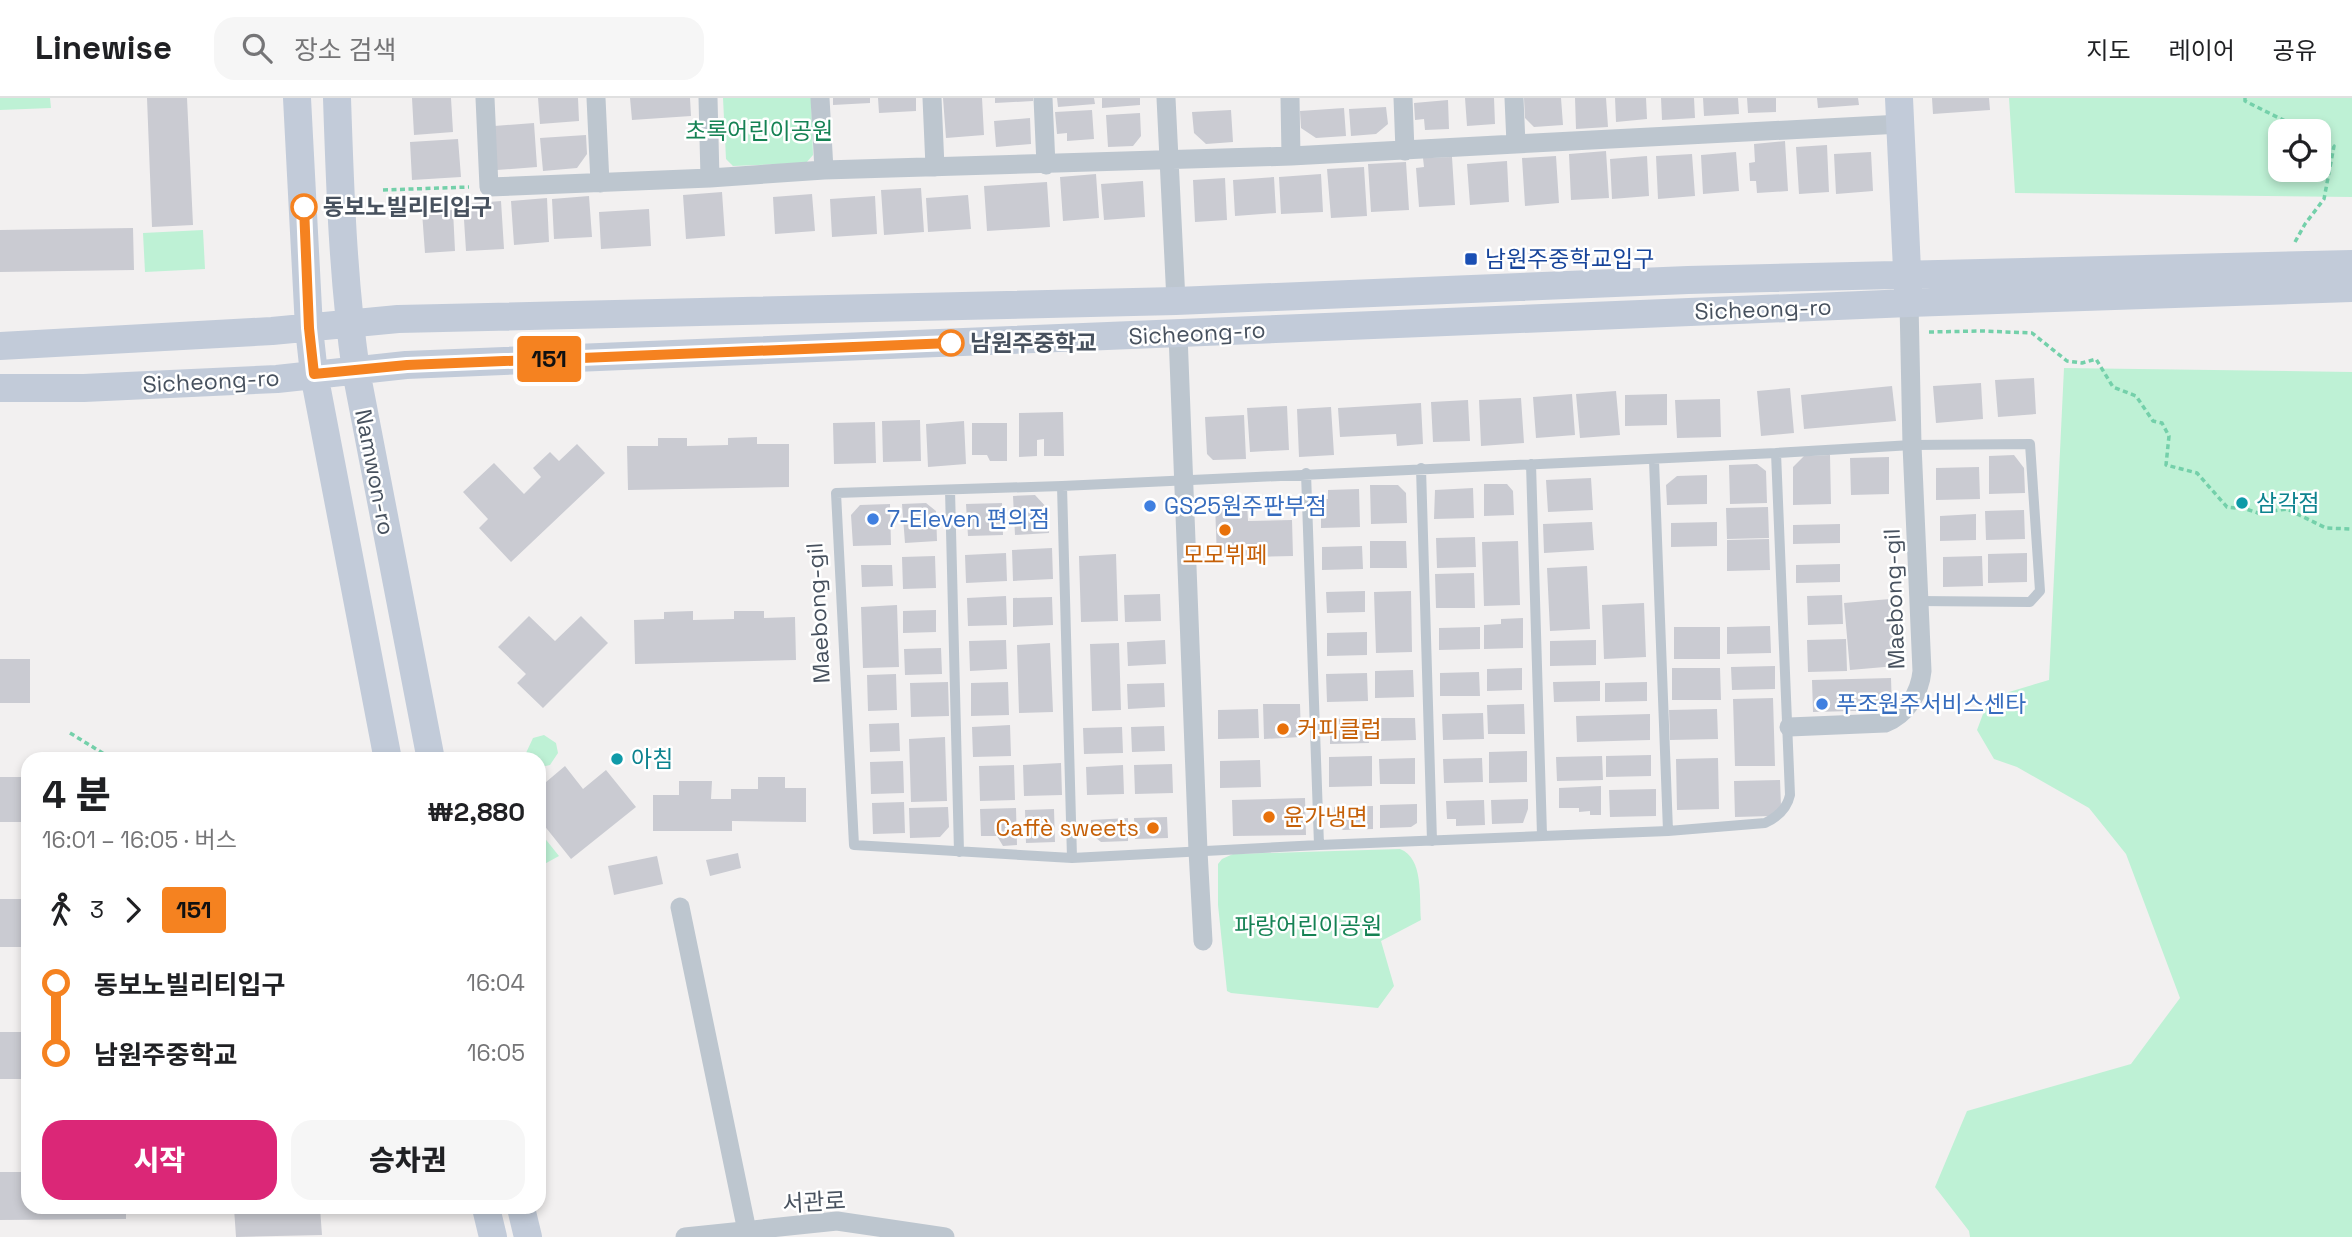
<!DOCTYPE html>
<html lang="ko">
<meta charset="utf-8">
<style>
:root{--surface:#fff;--page:#f6f6f6;--text:#202124;--muted:#757577;--line:#e0e0e0;--accent:#db2777}
body{margin:0;font-family:"Space Grotesk","Noto Sans KR",sans-serif;background:var(--page);color:var(--text);height:100vh;display:flex;flex-direction:column;font-size:26px;white-space:nowrap}
*{box-sizing:border-box;margin:0}
p{font-size:23px;color:var(--muted)}
.icon{flex:none;width:38px;height:38px;fill:none;stroke:currentColor;stroke-width:2;stroke-linecap:round;stroke-linejoin:round}
.map{position:relative;flex:1;overflow:hidden}
.sheet{position:absolute;left:21px;top:654px;width:525px;height:462px;display:flex;flex-direction:column;background:var(--surface);border-radius:21px;box-shadow:0 4px 10px #0003}
.sheet>*{flex:none}
.badge{padding:0 14px;border-radius:5px;font-size:24px;line-height:46px}
.buttons{position:absolute;left:2268px;top:21px;display:grid;gap:14px}
.buttons a{display:grid;place-items:center;width:63px;height:63px;border-radius:14px;background:var(--surface);box-shadow:0 4px 10px #0003;font-size:35px}
.map>.badge{position:absolute;translate:-50% -50%;box-shadow:0 0 0 4px #fff}
.legs{display:flex;align-items:center;gap:10px;height:77px;padding:0 21px;font-size:23px}
.legs p{margin-inline-start:auto}
.head{display:flex;align-items:center;justify-content:space-between;height:119px;padding:0 21px}
h1{font-size:38px;font-weight:800;line-height:52px}
.cta{display:flex;gap:14px;margin-top:auto;padding:14px 21px}
.cta a{flex:1;height:80px;border-radius:21px;background:var(--accent);color:#fff;font-size:28px;font-weight:800;line-height:80px;text-align:center}
.cta a+a{background:var(--page);color:var(--text)}
ul{padding:0 21px;list-style:none}
li{display:flex;align-items:center;gap:24px;height:70px;font-size:26px}
li i{display:grid;place-items:center;width:10px;height:100%;margin:0 9px;background:currentColor}
li i::after{content:'';width:18px;height:18px;margin:-9px;border:5px solid;border-radius:50%;background:var(--surface)}
li p{margin-inline-start:auto}
li:first-child i{background:linear-gradient(#0000 50%,currentColor 0)}
li:last-child i{background:linear-gradient(currentColor 50%,#0000 0)}
header{display:flex;align-items:center;gap:42px;box-sizing:border-box;height:98px;padding:0 35px;background:var(--surface);border-bottom:2px solid var(--line)}
header strong{font-size:33px}
nav{display:flex;gap:38px;margin-inline-start:auto;font-size:24px}
.search{width:490px;height:63px;background:var(--page);display:flex;align-items:center;gap:18px;box-sizing:border-box;padding:0 24px;border-radius:21px;color:var(--muted);font-size:26px}
.map>svg:first-child{display:block}
</style>
<header>
<strong>Linewise</strong>
<div class="search"><svg class="icon" aria-label="search" viewBox="0 0 24 24"><circle cx="10" cy="10" r="6"/><path d="M15 15l6 6"/></svg>장소 검색</div>
<nav><a>지도</a><a>레이어</a><a>공유</a></nav>
</header>
<div class="map">
<svg width="2352" height="1139" viewBox="0 0 2352 1139">
<rect width="100%" height="100%" fill="#f2f0f0"/>
<path fill="#bef1d5" fill-rule="evenodd" d="M0 0H50L51 10 0 12Z
M723 0H811L813 57 806 65 733 68 726 61Z
M2009 0H2352V99L2015 95ZM2280 33H2319V72H2280Z
M203 132 205 171 145 174 143 135Z
M2064 270 2352 274V1139H1970L1969 1133 1935 1089 1967 1013 2131 966 2180 900 2126 756 2089 710 2017 669 1994 661 1977 632 1989 600 2049 582Z
M544 637 556 645 558 655 550 667 541 669 539 662 529 661 526 655 533 640Z
M539 733 559 758 539 769Z
M1400 751C1424 760 1419 799 1421 822L1381 843 1394 888 1378 910 1231 895 1227 893 1218 807V766L1222 761 1233 756Z"/>
<path fill="#cacbd2" d="M147 0H187L193 127 152 129Z
M412 0H451L453 34 414 37Z
M538 0H578L579 23 540 26Z
M630 0H690L691 18 632 22Z
M833 0H870V5L833 7Z
M878 0H916V13L879 15Z
M943 0H982L984 37 946 40Z
M995 0H1033V3L995 5Z
M1057 0H1094L1095 6 1058 9Z
M1102 0H1140V7L1102 10Z
M1465 0H1494L1495 26 1467 28Z
M1524 0H1561L1563 27 1534 29 1525 20Z
M1575 0H1606L1608 29 1576 31Z
M1615 0H1646L1647 21 1616 24Z
M1661 0H1694L1695 20 1662 22Z
M1703 0H1738L1739 16 1704 18Z
M1747 0H1776V14L1748 15Z
M1817 0H1858L1859 7 1818 10Z
M1932 0H1989L1990 12 1933 16Z
M1448 2 1449 31 1425 32 1424 21 1415 22 1414 5Z
M1386 9 1388 26 1376 36 1351 38 1349 11Z
M1344 10 1346 38 1316 40 1301 30 1300 13Z
M1092 12 1094 41 1067 43V35L1057 36 1055 14Z
M1231 12 1233 44 1206 46 1194 35 1192 14Z
M1140 15 1141 38 1133 48 1108 49 1106 17Z
M1030 20 1031 46 996 49 994 23Z
M534 25 537 69 497 72 494 28Z
M586 37 587 56 577 70 543 73 540 40Z
M458 41 461 79 412 82 410 44Z
M1785 43 1788 93 1757 95 1756 83H1750L1749 65 1755 64 1754 46Z
M1827 47 1829 94 1799 96 1796 49Z
M1606 53 1609 100 1571 102 1569 56Z
M1736 54 1739 93 1703 96 1701 57Z
M1871 54 1873 93 1836 96 1834 56Z
M1692 56 1695 98 1658 101 1656 58Z
M1556 58 1559 105 1525 108 1522 60Z
M1647 58 1649 98 1612 101 1610 61Z
M1452 59 1455 107 1419 109 1416 70 1424 69 1423 60Z
M1507 63 1509 104 1470 107 1467 66Z
M1406 64 1409 112 1371 114 1368 66Z
M1364 69 1367 118 1331 120 1327 71Z
M1096 76 1099 120 1063 123 1060 79Z
M1321 76 1323 114 1281 116 1279 79Z
M1274 79 1276 115 1235 118 1233 82Z
M1225 80 1227 122 1195 124 1193 82Z
M1143 83 1145 119 1104 122 1101 86Z
M1047 84 1050 129 987 133 984 88Z
M921 90 924 134 884 137 881 92Z
M722 94 725 138 686 141 683 97Z
M812 96 815 133 775 136 773 99Z
M968 97 971 131 928 134 926 100Z
M589 98 592 139 554 141 552 101Z
M875 98 877 136 832 139 830 101Z
M547 100 549 144 514 147 511 103Z
M501 103 504 151 466 153 463 106Z
M649 111 651 148 601 151 599 114Z
M453 112 455 153 425 155 422 114Z
M133 130 134 172 0 174V132Z
M2034 280 2036 316 1998 319 1995 282Z
M1981 285 1983 321 1936 325 1933 288Z
M1892 288 1896 323 1804 331 1801 297Z
M1790 290 1794 335 1761 338 1757 293Z
M1616 293 1620 337 1580 340 1576 296Z
M1572 296 1575 337 1536 340 1533 299Z
M1667 296V327L1625 328V297Z
M1521 300 1524 345 1481 348 1479 302Z
M1720 301 1721 339 1677 340 1675 302Z
M1468 302 1470 343 1433 344 1431 304Z
M1421 305 1423 346 1397 348 1396 336 1340 339 1338 310Z
M1287 308 1289 352 1250 354 1247 310Z
M1331 309 1334 357 1299 359 1297 311Z
M1063 314 1064 358H1044V341L1037 342V358L1019 359V315Z
M1244 317 1246 361 1213 362 1207 356 1205 319Z
M920 322 921 363 883 364 882 323Z
M964 323 966 366 928 369 926 326Z
M875 324 876 365 834 366 833 325Z
M972 325H1007V363H990L987 357H972Z
M757 339V346H789V389L628 392 627 348H658V340H687V348L728 347V340Z
M577 346 605 375 511 464 479 430 488 421 463 394 494 365 524 396 541 379 533 370 550 354 559 363Z
M1830 357 1831 406 1793 407V369L1804 358Z
M2014 357 2024 370 2025 395 1989 396V358Z
M1889 359V396L1851 397 1850 360Z
M1757 366 1766 373 1767 405 1730 406 1729 367Z
M1979 369 1980 401 1936 402V370Z
M1707 377V406L1667 407 1666 387 1677 378Z
M1591 380 1593 412 1548 414 1546 382Z
M1484 386H1507L1513 393 1514 417 1484 418Z
M1370 387H1398L1406 395 1407 425 1371 426Z
M1473 390 1474 420 1434 421 1435 392Z
M1359 391 1360 429 1321 430V401H1328V392Z
M1035 397 1048 411 1049 435 1015 437 1013 398Z
M926 405 936 413 937 443 905 445 902 406Z
M1002 405 1003 437 968 438 966 406Z
M1247 405 1248 423 1292 422 1293 458 1217 460 1215 406Z
M890 406 891 447 853 448 851 417 860 407Z
M1768 409 1769 440 1727 441 1726 410Z
M2024 412 2025 441 1986 442 1985 413Z
M1976 416V442L1940 443V418Z
M1592 424 1594 452 1544 455 1543 426Z
M1717 424V448L1671 449V425Z
M1840 426V445L1793 446V427Z
M1475 439 1476 469 1437 470 1436 440Z
M1769 441 1770 472 1727 473V442Z
M1370 443H1406L1407 470H1370Z
M1518 443 1520 507 1484 508 1482 444Z
M1362 448 1363 471 1322 472V449Z
M1052 450 1053 481 1013 483 1012 452Z
M1006 455 1007 483 966 485 965 457Z
M2027 455V484L1988 485V456Z
M1116 456 1118 523 1081 524 1079 458Z
M935 458 936 490 903 491 902 459Z
M1982 458 1983 488 1943 489V459Z
M1840 466V484L1796 485V467Z
M861 467H892L893 488 862 489Z
M1587 468 1590 531 1550 533 1547 470Z
M1474 475 1475 510H1436L1435 476Z
M1365 493V514L1327 515 1326 494Z
M1411 493 1412 554 1376 555 1374 494Z
M1160 496 1161 523 1125 524 1124 497Z
M1842 497 1843 526 1808 527 1807 498Z
M1006 498 1007 527 968 528 967 500Z
M1052 499 1053 527 1013 529V500Z
M1890 501 1896 568 1850 572 1844 505Z
M1644 505 1646 559 1604 561 1602 507Z
M897 507 899 569 863 570 861 509Z
M936 512V534L903 535V513Z
M693 513V522L734 521V513H764V520L795 519 796 562 635 566 634 522 664 521V514Z
M529 518 555 543 581 518 608 545 543 610 517 585 526 576 498 549Z
M1523 520V550L1484 551V527L1501 526V521Z
M1770 528 1771 555 1727 556V529Z
M1480 529V551L1439 552V530Z
M1674 529H1720V561H1674Z
M1367 534V557L1327 558V535Z
M1846 541 1847 573 1808 574 1807 542Z
M1006 542 1007 571 970 573 969 543Z
M1165 542 1166 566 1128 568 1127 544Z
M1596 542V567L1550 568V543Z
M1050 545 1053 614 1019 615 1017 547Z
M1119 545 1121 612 1092 613 1090 546Z
M941 550 942 576 905 577 904 551Z
M0 561H30V605H0Z
M1775 568V591L1732 592 1731 569Z
M1522 570V592L1487 593V571Z
M1672 570H1720L1721 602H1672Z
M1413 572 1414 599 1375 600V573Z
M1479 574 1480 598H1440V575Z
M1367 575 1368 603 1327 604 1326 576Z
M896 576 897 612 868 613 867 577Z
M1891 580 1892 612 1813 614 1812 582Z
M1600 583V603L1554 604 1553 584Z
M948 584 949 618 911 619 910 585Z
M1008 584 1009 617 971 618V585Z
M1647 584V603L1605 604V585Z
M1164 585 1165 609 1128 611 1127 586Z
M1773 600 1775 668H1735L1733 601Z
M1263 606H1300L1301 639 1264 641Z
M1524 606 1525 636H1488L1487 607Z
M1258 611 1259 640 1218 641V612Z
M1717 611 1718 641 1670 642 1669 612Z
M1483 615 1484 641 1443 642 1442 616Z
M1650 616V642L1577 644 1576 618Z
M1368 620 1369 645 1330 646V621Z
M1378 620H1415L1416 642 1378 643Z
M899 625 900 653 870 654 869 626Z
M1010 627 1011 658 973 659 972 629Z
M1164 628 1165 653 1132 654 1131 629Z
M1122 629 1123 655 1084 656 1083 630Z
M945 639 947 703 911 704 909 641Z
M1527 653V684L1489 685V654Z
M1651 657V678L1606 679V658Z
M1372 658V688L1329 689V659Z
M1602 658 1603 682 1557 683 1556 659Z
M1415 660V686H1380L1379 661Z
M1482 660 1483 684 1444 685 1443 661Z
M1718 660 1719 711 1677 712 1676 661Z
M1260 662 1261 689 1220 690V663Z
M903 663 904 695 871 696 870 664Z
M1061 665 1062 697 1024 698 1023 667Z
M1172 666 1173 695 1135 696 1134 667Z
M1014 667 1015 702 980 703 979 668Z
M1123 667 1124 696 1087 697 1086 669Z
M565 668 583 691 606 672 636 709 571 761 539 721V690Z
M0 679H28V724H0Z
M758 679H785V690H806V724L732 723V733H653V697H679V683H712L711 701H731V691H758Z
M1780 682 1781 708 1772 718 1735 719 1734 683Z
M1601 688V717H1590V713L1579 714V710H1559V690Z
M1656 691V718L1610 719 1609 692Z
M1305 700 1306 737 1233 738 1232 702Z
M1528 701V711L1523 725 1492 726 1491 702Z
M1484 702 1485 727 1456 728V721H1447L1446 703Z
M904 704 905 735 873 736 872 705Z
M1417 706V725L1411 729 1380 730V707Z
M1373 708V731L1343 732 1334 723V709Z
M948 709 949 729 940 739 910 740 909 710Z
M1016 710 1017 747 1003 748 997 738H981L980 711Z
M1054 711 1055 744 1026 745 1025 712Z
M1167 719 1168 740 1135 741 1134 720Z
M1128 720V743L1101 744 1091 736V722Z
M738 755 741 770 710 778 706 762Z
M657 758 663 786 614 797 608 768Z
M0 801H28V849H0Z
M0 934H28V981H0Z
M0 1074H28V1110H126V1121L0 1122Z
M234 1110H320L322 1137 236 1139Z"/>
<g fill="none" stroke-linecap="round" stroke-linejoin="round">
<path stroke="#74d0aa" stroke-width="3.5" stroke-dasharray="5 3.5" stroke-linecap="butt" d="M2245 0V3L2305 33
M383 92 469 89
M2295 144 2305 126 2324 101 2334 48 2319 40
M1929 234 1982 233 2032 235 2067 263 2082 265 2096 261 2113 289 2136 298 2153 323 2162 325 2169 338 2166 367 2197 375 2227 409 2246 411 2258 415 2287 411 2326 430 2352 431
M70 635 114 662"/>
<path stroke="#bdc6cf" stroke-width="10" d="M1776 355 1790 697C1787 711 1778 719 1765 725L1668 733 1319 747 1072 760 854 747 836 395 1062 388Z
M1776 355 1912 347 2030 346 2040 493 2030 504 1919 503
M1654 362 1668 733
M1531 366 1542 737
M1421 370 1432 743
M1306 375 1319 747
M1062 388 1072 760
M950 392 959 754"/>
<path stroke="#bdc6cf" stroke-width="19" d="M485 0 489 89 710 80 824 72 1291 58 1516 46
M596 0 600 85
M708 0 710 80
M820 0 824 72
M932 0 935 69
M1043 0 1046 67
M1166 0 1176 203
M1290 0 1291 58
M1403 0 1405 53
M1514 0 1516 46 1901 26
M1178 236 1198 753 1203 843
M1789 629 1885 625C1906 617 1920 595 1922 573L1912 347 1909 205
M680 809 747 1133
M685 1139 837 1123 945 1139"/>
<path stroke="#c2cbd9" stroke-width="28" d="M297 0 309 230 314 276 388 662
M337 0C340 91 343 182 356 273L431 662
M1899 0 1908 193
M0 248 272 233 398 221 1176 203 1688 182 2352 166
M0 290H84L277 281 406 267 1909 205 2352 190
M486 1110 493 1139
M521 1110 528 1139"/>
</g>
<g fill="none" stroke-linecap="round" stroke-linejoin="round">
<defs>
<path id="line-1" d="M304 109 309 230 314 276 407 267 951 245"/>
</defs>
<use href="#line-1" stroke="#fff" stroke-width="16"/>
<use href="#line-1" stroke="#f58220" stroke-width="10"/>
</g>
<g fill="#fff" stroke="#f58220" stroke-width="3.5">
<circle cx="304" cy="109" r="12"/>
<circle cx="951" cy="245" r="12"/>
</g>
<rect fill="#1a4fb4" stroke="#fff" stroke-width="2.5" x="1464" y="154" width="14" height="14" rx="3.5"/>
<g fill="#0f9aa8" stroke="#fff" stroke-width="2.5">
<circle cx="2242" cy="405" r="7"/>
<circle cx="617" cy="661" r="7"/>
</g>
<g fill="#3f7fe0" stroke="#fff" stroke-width="2.5">
<circle cx="1150" cy="408" r="7"/>
<circle cx="873" cy="421" r="7"/>
<circle cx="1822" cy="606" r="7"/>
</g>
<g fill="#e8710a" stroke="#fff" stroke-width="2.5">
<circle cx="1225" cy="432" r="7"/>
<circle cx="1283" cy="631" r="7"/>
<circle cx="1269" cy="719" r="7"/>
<circle cx="1153" cy="730" r="7"/>
</g>
<g text-anchor="middle" stroke-width="5" stroke-linejoin="round" paint-order="stroke">
<g font-size="23" fill="#158254" stroke="#fff">
<text x="759" y="41">초록어린이공원</text>
<text x="1308" y="836">파랑어린이공원</text>
</g>
<g font-size="23" font-weight="bold" fill="#47515e" stroke="#fff" text-anchor="start">
<text x="323" y="117">동보노빌리티입구</text>
<text x="970" y="253">남원주중학교</text>
</g>
<g font-size="23" fill="#164399" stroke="#fff" text-anchor="start">
<text x="1485" y="169">남원주중학교입구</text>
</g>
<g font-size="23" fill="#47515e" stroke="#fff">
<text transform="translate(1763 211) rotate(-2)" y="8">Sicheong-ro</text>
<text transform="translate(1197 235) rotate(-3)" y="8">Sicheong-ro</text>
<text transform="translate(211 283) rotate(-3)" y="8">Sicheong-ro</text>
<text transform="translate(375 374) rotate(79)" y="8">Namwon-ro</text>
<text transform="translate(1894 501) rotate(-92)" y="8">Maebong-gil</text>
<text transform="translate(818 515) rotate(-93)" y="8">Maebong-gil</text>
<text transform="translate(814 1104) rotate(-3)" y="8">서관로</text>
</g>
<g font-size="23" fill="#0d838f" stroke="#fff" text-anchor="start">
<text x="2256" y="413">삼각점</text>
<text x="631" y="669">아침</text>
</g>
<g font-size="23" fill="#366cbe" stroke="#fff" text-anchor="start">
<text x="1164" y="416">GS25원주판부점</text>
<text x="887" y="429">7-Eleven 편의점</text>
<text x="1836" y="614">푸조원주서비스센타</text>
</g>
<g font-size="23" fill="#c56008" stroke="#fff" text-anchor="start">
<text x="1225" y="465" text-anchor="middle">모모뷔페</text>
<text x="1297" y="639">커피클럽</text>
<text x="1283" y="727">윤가냉면</text>
<text x="1139" y="738" text-anchor="end">Caffè sweets</text>
</g>
</g>
</svg>
<div class="buttons">
<a><svg class="icon" aria-label="locate" viewBox="0 0 24 24"><circle cx="12" cy="12" r="6"/><path d="M12 2v4M12 18v4M2 12h4M18 12h4"/></svg></a>
</div>
<b class="badge" style="left:549px;top:261px;background:#f58220;color:#111">151</b>
<section class="sheet">
<div class="head"><div><h1>4 분</h1><p>16:01 – 16:05 · 버스</p></div><b>₩2,880</b></div>
<div class="legs"><svg class="icon" aria-label="walk" viewBox="0 0 24 24"><circle cx="13" cy="4" r="2"/><path d="M13 8l-2 6 4 7M11 14l-3 7M7 12l3-4h3l4 4"/></svg>3<svg class="icon" aria-label="forward" viewBox="0 0 24 24"><path d="M9 5l7 7-7 7"/></svg><b class="badge" style="background:#f58220;color:#111">151</b></div>
<ul>
<li><i style="color:#f58220"></i><b>동보노빌리티입구</b><p>16:04</p></li>
<li><i style="color:#f58220"></i><b>남원주중학교</b><p>16:05</p></li>
</ul>
<div class="cta"><a>시작</a><a>승차권</a></div>
</section>
</div>
